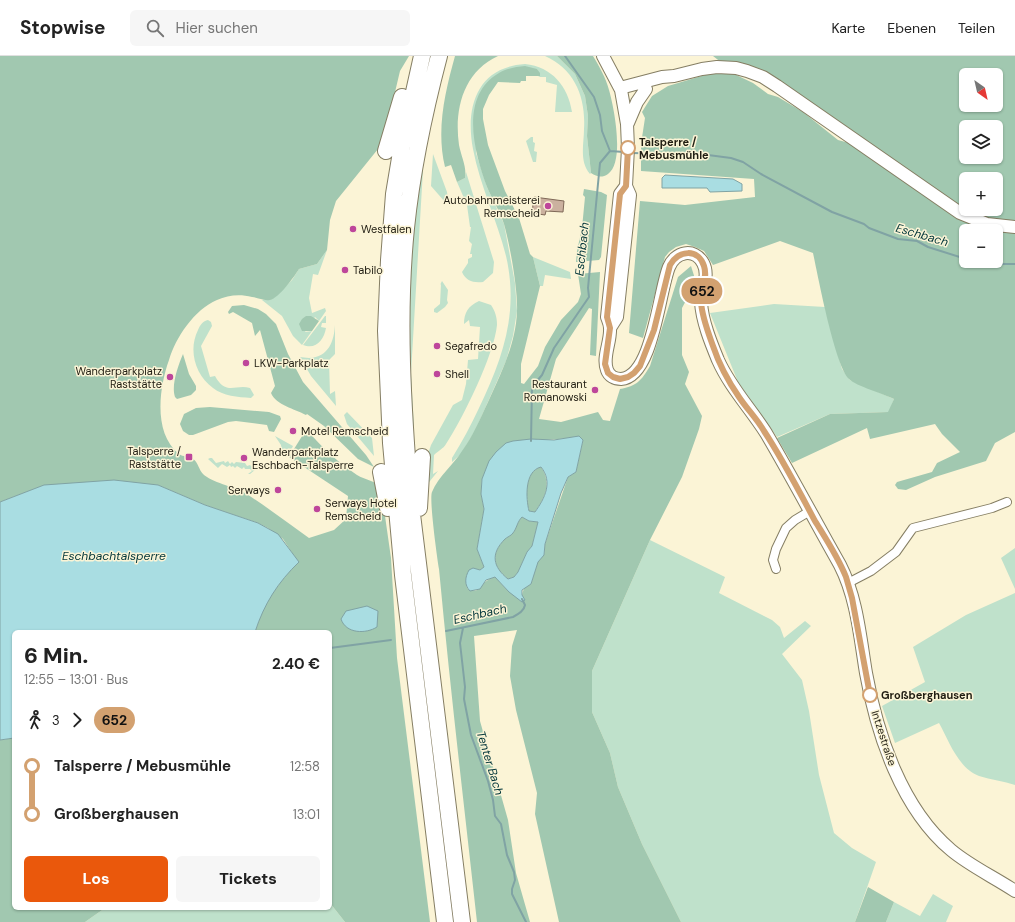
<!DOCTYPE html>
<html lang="de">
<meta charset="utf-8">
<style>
:root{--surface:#fff;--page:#f6f6f6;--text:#222;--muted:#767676;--line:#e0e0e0;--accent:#ea580c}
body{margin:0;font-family:"DM Sans",sans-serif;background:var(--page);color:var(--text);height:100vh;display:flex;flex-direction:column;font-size:15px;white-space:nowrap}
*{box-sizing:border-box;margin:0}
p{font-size:13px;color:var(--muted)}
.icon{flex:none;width:22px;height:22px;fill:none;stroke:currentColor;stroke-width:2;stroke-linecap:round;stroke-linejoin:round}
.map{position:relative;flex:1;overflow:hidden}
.drawer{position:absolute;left:12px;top:574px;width:320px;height:280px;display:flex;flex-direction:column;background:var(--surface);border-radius:6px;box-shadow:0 1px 3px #0004}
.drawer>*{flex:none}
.badge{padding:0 8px;border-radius:13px;font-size:14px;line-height:26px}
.needle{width:26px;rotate:146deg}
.buttons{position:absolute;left:959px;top:12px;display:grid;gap:8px}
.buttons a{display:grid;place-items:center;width:44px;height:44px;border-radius:6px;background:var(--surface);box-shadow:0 1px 3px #0004;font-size:20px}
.map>.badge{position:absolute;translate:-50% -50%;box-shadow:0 0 0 2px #fff}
.legs{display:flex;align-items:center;gap:6px;height:44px;padding:0 12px;font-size:13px}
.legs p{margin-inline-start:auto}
.overview{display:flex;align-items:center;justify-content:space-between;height:68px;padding:0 12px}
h1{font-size:22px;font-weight:800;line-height:30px}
.action{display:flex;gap:8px;margin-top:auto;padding:8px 12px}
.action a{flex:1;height:46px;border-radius:6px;background:var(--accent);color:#fff;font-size:16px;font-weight:800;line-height:46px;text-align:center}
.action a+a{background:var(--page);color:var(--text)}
ul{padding:0 12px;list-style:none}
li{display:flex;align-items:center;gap:14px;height:48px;font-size:15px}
li i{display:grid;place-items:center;width:6px;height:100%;margin:0 5px;background:currentColor}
li i::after{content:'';width:10px;height:10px;margin:-5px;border:3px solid;border-radius:50%;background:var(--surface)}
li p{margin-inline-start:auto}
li:first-child i{background:linear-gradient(#0000 50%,currentColor 0)}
li:last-child i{background:linear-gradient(currentColor 50%,#0000 0)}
header{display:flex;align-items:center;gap:24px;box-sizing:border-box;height:56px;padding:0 20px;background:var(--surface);border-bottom:1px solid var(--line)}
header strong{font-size:19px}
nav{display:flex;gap:22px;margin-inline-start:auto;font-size:14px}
.search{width:280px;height:36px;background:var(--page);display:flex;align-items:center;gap:10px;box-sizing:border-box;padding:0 14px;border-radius:6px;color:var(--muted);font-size:15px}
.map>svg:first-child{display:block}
</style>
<header>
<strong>Stopwise</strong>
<div class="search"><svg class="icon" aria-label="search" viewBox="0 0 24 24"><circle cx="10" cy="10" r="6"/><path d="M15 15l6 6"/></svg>Hier suchen</div>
<nav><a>Karte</a><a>Ebenen</a><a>Teilen</a></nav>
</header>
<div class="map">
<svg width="1015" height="866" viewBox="0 0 1015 866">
<rect width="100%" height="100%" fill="#fbf4d6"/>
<path fill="#bfe1cb" d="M545 0H557L575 18 585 40 588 60 587 80 591 117 590 118C579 105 584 88 584 73 586 42 575 13 545 0Z
M525 8C552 11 568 30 572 56H555L557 29 546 26V21H538L540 20 537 13 485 30 476 97 487 131 504 168 515 227 517 255 513 280 506 305 475 375 461 398 452 406V402C462 386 471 369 479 352 503 302 519 256 506 200 497 164 480 130 473 93 465 51 477 11 525 8Z
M531 81H533V86L535 87 534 95 537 96 536 106H533L526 85Z
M433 98 447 136 448 143 445 146 431 130Z
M421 114H423L411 317 414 372C409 360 411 337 411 323 408 253 410 183 421 114Z
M466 116 494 206 493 217 483 226C473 227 466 225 462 216L468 207V203L472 201V198H470L472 188 469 185 471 171H470L467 149 457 126 465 122Z
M327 194 318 219 313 218 309 242 312 257 325 252 326 255 319 265 315 261 305 276 312 275 302 289 293 280 282 260 262 244 272 243 292 224 299 213 317 208Z
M533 201 570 216 571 223 545 219 543 230H540Z
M442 225 448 234 447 244 448 247 445 251 437 257 434 256V253L440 248 441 228 440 229Z
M479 245 491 249C495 255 497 261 497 269 494 299 463 362 446 388 443 393 439 394 434 399L433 418 438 415 426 430V404L431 389 453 349 462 344 466 328 468 304 478 303 480 271 470 270 469 264 464 268C464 257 468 250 479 245Z
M774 248 825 251 842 313 850 324 894 343 889 356 830 358 777 381 738 326 710 257Z
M325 260H326V267H322L321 271 326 272C324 284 316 294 303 289Z
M208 264 211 266 212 270 201 290 210 321 215 320C226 340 235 328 250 332L254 339 251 342C238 341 223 340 213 332 195 319 188 294 198 274 200 269 203 265 208 264Z
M335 269V298L329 304 330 338 335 335 336 350 311 320 300 301C302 301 306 302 309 302 329 301 334 285 335 269Z
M347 356 372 382 374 400 347 368 344 359Z
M275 380 293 390 288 400 282 397 281 389Z
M210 402H212L216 407 224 405 225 407 228 405 230 408 232 406 234 408 236 406 245 407 247 410 250 409 251 410 253 409 250 404 254 407 256 413 250 418H248L252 415 250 413H245L244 411 242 413 237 410 235 412 233 410 231 411 230 409 227 411 222 408 218 412 208 403Z
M650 484 725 521 719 537 772 564 780 571 784 582 805 565 811 570 782 598 802 624 809 655 819 719 834 777 852 792 876 806 855 866H681L642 788 618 731 610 697 592 656V615Z
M1015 492V533L1001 502Z
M1015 537V729C1004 725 991 724 979 720 958 712 949 685 939 667L895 687 882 650 925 626 913 591 966 559Z
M933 838 953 850 946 866H886L894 846 920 860Z
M330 847 345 866H85L105 852H330Z"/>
<path fill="#a1c8b0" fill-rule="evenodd" d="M0 0H409L400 15 391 53 378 93 336 145 330 164 327 194 317 208 299 213C294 221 279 242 270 244 263 245 259 242 252 241 240 238 228 239 217 244 194 254 176 281 169 304 159 332 153 377 179 398 183 401 189 400 193 403 198 406 199 414 203 418 211 426 234 431 245 437 267 451 288 467 309 482L334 474 346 463 348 440 289 401 304 377 308 375C322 392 339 407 357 419 365 424 375 424 381 432L391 502 397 602 430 866H345L330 847V576H255C263 548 278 526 298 506L283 483 268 472 258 467 205 449 158 429H45L0 446Z
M455 0H498C463 16 454 54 459 89 461 100 467 111 465 122L457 126 451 109 445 111C436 74 445 36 455 0Z
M557 0H593C599 10 606 22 609 34 614 51 625 106 608 118 602 122 597 121 591 117L587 80 588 60 585 40 575 18Z
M713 0H1015V166H1002L974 159 785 31 722 7ZM966 19H996V49H966ZM966 71H996V101H966ZM966 123H996V153H966Z
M525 10 537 13 540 17V20H526V25H521L520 27 498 26 489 39 483 53V63L488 89 505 135 519 162 530 198 533 201 540 230 521 308V327L524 328 538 310 545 291 561 264 578 246 581 238 578 218 600 216 596 300 590 299 592 253 589 252 556 303 539 363 561 366 598 356 603 364 610 365 620 333C637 330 641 325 650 310L678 221 691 210 696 226 682 252V299L689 316 685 328 702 360 699 373 682 421 650 484 592 615V656L610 697 618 731 642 788 681 866H559L535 758 537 737 516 654 510 620 512 590 517 574 474 580 480 665 508 764 516 817 530 866H477C464 749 450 631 439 513 437 501 429 443 432 436 438 421 454 408 462 395 473 380 480 363 488 346 501 317 516 288 517 255 518 234 510 189 504 168 500 155 492 143 487 131 474 96 459 40 499 17 507 12 516 11 525 10ZM573 382 583 384 576 416 568 421 545 488 544 499 538 505 531 528 524 532 522 539 509 536 495 521C479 524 483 541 467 532L466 522 476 513 480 514 484 511 477 493 484 453 481 438 482 423 538 383 544 384Z
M715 16 732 17 753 27 768 38 778 41 803 56 838 84 853 88 949 154 1015 176V376L995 387 986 405 935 421 906 434 898 433 895 429 897 426 932 416 937 407 960 396 942 378 935 368 870 383 867 372 792 407 777 382 830 358 888 356 894 343C884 338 856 330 849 323 835 310 818 220 813 197L780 185 713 209 704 195 695 191 686 188 676 191 669 196 665 201 643 282 629 277 640 145 685 149 755 141 754 123 641 115V88L645 62 642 56 652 40 668 30ZM966 175H996V205H966Z
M584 133 601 136 607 139 601 201 599 204 576 206 577 195 582 172 585 141 583 139Z
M244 249 258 253 266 258 276 268 288 298 303 326 366 399 374 411 358 403 324 370 307 358 306 359C295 353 276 349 271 337L275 330 260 274 255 280 252 267 233 256 229 258 228 256 232 250Z
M306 260H311L319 265 312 275H302L299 268 302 263Z
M183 298 189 318 196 330V334L191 339 177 343 175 341C171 329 178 310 183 298Z
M210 351 269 356 280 360 281 363 274 376 269 375 267 369 236 365 228 366 193 379H189L183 375 180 368 184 358 196 352Z
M541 411C552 427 545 442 535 456L529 455C526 443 524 415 541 411Z
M522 461 529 465 538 466 532 490 527 496 518 516 514 521 508 523C493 511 490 498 505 483 507 481 511 480 513 477 517 472 517 466 522 461Z
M14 682V852H105L85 866H0V684Z
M868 831 894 846 886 866H855Z"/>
<path fill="#a9dde2" stroke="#80a3a4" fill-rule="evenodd" d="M665 119 733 123 742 128V135L710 136 707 132H662V122Z
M579 380 583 384 576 416 568 421 561 437 545 488 544 499 538 506 531 528 522 534V539L525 544 522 546 509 536 495 521 486 524 480 533 470 535C464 529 465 521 469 514L473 512 480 514 484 511 477 493 484 453 481 438 482 423 489 405 496 396 506 387 513 385 531 383 554 384ZM541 411C553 426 545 442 535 456L529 455C526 443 524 415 541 411ZM522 461 529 465 538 466 532 490 527 496 518 516 514 521 508 523C493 511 490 498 505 483 507 481 511 480 513 477 517 472 517 466 522 461Z
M114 424 158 429 205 449 258 467 278 478 299 506C278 526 264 548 255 576H14V682L0 684V446L44 429Z
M367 550 378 555 377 571C366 578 346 578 341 563L346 555Z"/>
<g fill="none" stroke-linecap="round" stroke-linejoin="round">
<path stroke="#80a3a4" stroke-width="2" d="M565 0 594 41 600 59 602 75 610 95
M632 97 708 99 731 102 743 106 761 118 832 156 864 168 869 172 898 183 917 185 928 191 966 203
M973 205 991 208H1015
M531 385 532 331 542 319 554 292 589 241 588 232 600 107 610 95 624 96
M463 572 460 587 465 631 464 643 471 679 488 725 493 744 495 760 501 768 507 799 514 816 515 824 512 833V838L526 866
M446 575 513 561C519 558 524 555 525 549L522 543
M330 592 391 584"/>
</g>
<path fill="#cbb19f" stroke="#7f6857" d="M534 141 564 145 563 156 546 155 545 159 532 157Z"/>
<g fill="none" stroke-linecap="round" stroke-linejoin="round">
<defs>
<path id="street" d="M776 513 773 504 776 493 786 472 795 464 810 455
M848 527 871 515 896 496 913 472 992 452 1007 446"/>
<path id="secondary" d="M603 0 621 34 627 68 628 92 626 130 620 138 607 261C608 264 610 268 610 272 611 286 602 301 607 314 609 320 615 323 621 323 653 321 659 235 669 211 675 196 694 191 703 207 710 220 701 233 701 246 702 265 711 287 718 304 730 331 750 352 766 377 792 421 815 465 840 509 857 542 860 581 866 617 877 679 902 753 951 794 970 810 994 821 1015 835
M620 32 662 21 674 20 702 13 717 11 736 12 747 15 763 21 777 30 960 157 987 168 1015 171
M628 67 637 46 646 33
M610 272 617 261 630 139 626 130"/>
<path id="highway" d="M422 0 402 90 394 138 389 204 386 275 391 387 403 519 445 866
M439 0C424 57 412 114 406 172 397 262 403 353 410 442L462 866
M386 95 402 41
M381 416 388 452
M419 452 422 401"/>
</defs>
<use href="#street" stroke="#857e63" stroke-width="10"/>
<use href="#secondary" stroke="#857e63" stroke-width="14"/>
<use href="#highway" stroke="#857e63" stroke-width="18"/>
<use href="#street" stroke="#fff" stroke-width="8"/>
<use href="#secondary" stroke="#fff" stroke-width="12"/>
<use href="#highway" stroke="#fff" stroke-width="16"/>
</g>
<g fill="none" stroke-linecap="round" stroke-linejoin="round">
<defs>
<path id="line-1" d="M628 92 626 130 620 138 607 261 610 272 605 308 608 317 613 321 620 323 628 321 634 317 640 310 654 274 670 209C679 194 698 192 704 210 708 222 701 234 701 246 702 261 708 276 713 290 719 308 728 325 739 341 747 353 757 363 764 375 783 404 799 435 815 465 826 483 838 501 846 521L852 542 870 639"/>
</defs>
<use href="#line-1" stroke="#fff" stroke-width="9"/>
<use href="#line-1" stroke="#d3a170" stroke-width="6"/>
</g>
<g fill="#fff" stroke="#d3a170" stroke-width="2">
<circle cx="628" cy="92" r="7"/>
<circle cx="870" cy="639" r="7"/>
</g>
<g fill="#be469b" stroke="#fbf4d6" stroke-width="1.5">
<circle cx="548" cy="150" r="4"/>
<circle cx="353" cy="173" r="4"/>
<circle cx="345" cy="214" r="4"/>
<circle cx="437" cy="290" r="4"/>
<circle cx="246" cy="307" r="4"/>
<circle cx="437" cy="318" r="4"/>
<circle cx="170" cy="321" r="4"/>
<circle cx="595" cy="334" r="4"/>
<circle cx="293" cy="375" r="4"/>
<rect x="185" y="397" width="8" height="8" rx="2"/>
<circle cx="244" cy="402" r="4"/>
<circle cx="278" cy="434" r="4"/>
<circle cx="317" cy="453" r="4"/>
</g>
<g text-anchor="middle" stroke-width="3" stroke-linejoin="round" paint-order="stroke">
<g font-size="11" font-weight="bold" fill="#201d12" stroke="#fbf4d6" text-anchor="start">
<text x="639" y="90">Talsperre /<tspan x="639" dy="13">Mebusmühle</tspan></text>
<text x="881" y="643">Großberghausen</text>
</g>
<g font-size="11" fill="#201d12" stroke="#fbf4d6" text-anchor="start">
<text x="540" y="148" text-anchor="end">Autobahnmeisterei<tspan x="540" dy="13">Remscheid</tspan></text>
<text x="361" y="177">Westfalen</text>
<text x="353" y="218">Tabilo</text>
<text x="445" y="294">Segafredo</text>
<text x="254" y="311">LKW-Parkplatz</text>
<text x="162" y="319" text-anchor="end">Wanderparkplatz<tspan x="162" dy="13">Raststätte</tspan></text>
<text x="445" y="322">Shell</text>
<text x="587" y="332" text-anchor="end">Restaurant<tspan x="587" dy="13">Romanowski</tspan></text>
<text x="301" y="379">Motel Remscheid</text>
<text x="181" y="399" text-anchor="end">Talsperre /<tspan x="181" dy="13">Raststätte</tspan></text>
<text x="252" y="400">Wanderparkplatz<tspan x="252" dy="13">Eschbach-Talsperre</tspan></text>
<text x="270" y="438" text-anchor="end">Serways</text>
<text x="325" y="451">Serways Hotel<tspan x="325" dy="13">Remscheid</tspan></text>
</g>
<g font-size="11" fill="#201d12" stroke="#fbf4d6">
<text transform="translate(884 682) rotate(72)" y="4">Intzestraße</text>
</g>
<g font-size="12" font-style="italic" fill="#02363a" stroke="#fbf4d6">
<text transform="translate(922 179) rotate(16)" y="4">Eschbach</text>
<text transform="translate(582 193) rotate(-84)" y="4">Eschbach</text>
<text x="114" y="504">Eschbachtalsperre</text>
<text transform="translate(480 558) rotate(-13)" y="4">Eschbach</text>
<text transform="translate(490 707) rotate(73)" y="4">Tenter Bach</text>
</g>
</g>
</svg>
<div class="buttons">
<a><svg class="needle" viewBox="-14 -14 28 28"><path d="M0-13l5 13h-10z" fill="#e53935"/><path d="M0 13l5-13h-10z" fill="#767676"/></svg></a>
<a><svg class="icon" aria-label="layers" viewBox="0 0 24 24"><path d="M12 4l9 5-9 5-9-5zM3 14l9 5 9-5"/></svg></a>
<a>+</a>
<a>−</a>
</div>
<b class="badge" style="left:702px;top:235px;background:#d3a170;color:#111">652</b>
<section class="drawer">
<div class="overview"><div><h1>6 Min.</h1><p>12:55 – 13:01 · Bus</p></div><b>2.40 €</b></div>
<div class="legs"><svg class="icon" aria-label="walk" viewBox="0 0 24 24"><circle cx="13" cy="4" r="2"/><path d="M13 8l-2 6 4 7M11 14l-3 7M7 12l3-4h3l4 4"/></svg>3<svg class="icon" aria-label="forward" viewBox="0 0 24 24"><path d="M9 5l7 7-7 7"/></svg><b class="badge" style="background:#d3a170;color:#111">652</b></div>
<ul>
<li><i style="color:#d3a170"></i><b>Talsperre / Mebusmühle</b><p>12:58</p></li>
<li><i style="color:#d3a170"></i><b>Großberghausen</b><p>13:01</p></li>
</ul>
<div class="action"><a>Los</a><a>Tickets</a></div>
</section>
</div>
